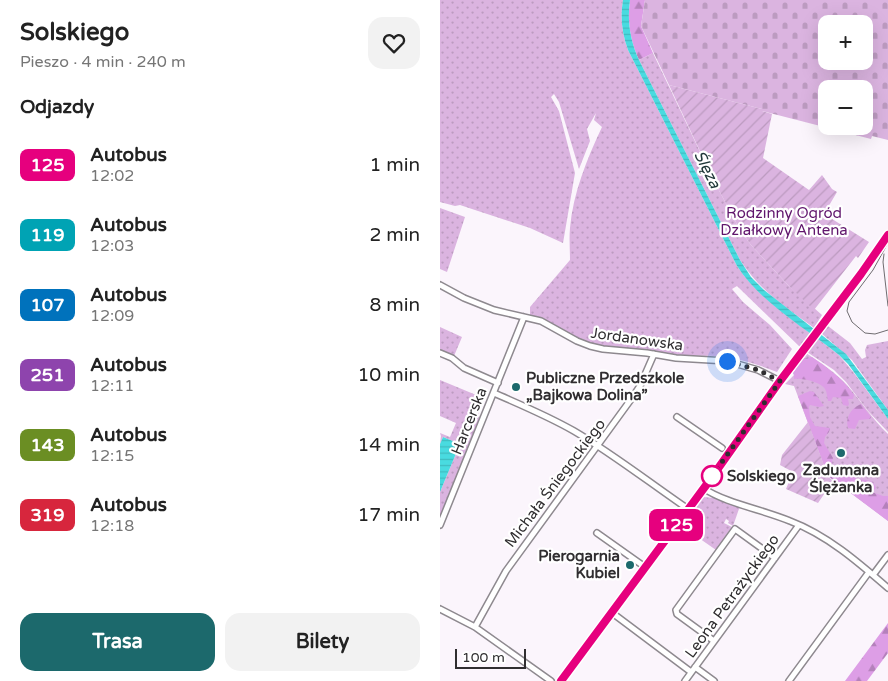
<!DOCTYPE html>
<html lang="pl">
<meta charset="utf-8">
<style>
:root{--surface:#fff;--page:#f2f2f2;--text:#222;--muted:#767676;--accent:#1c696c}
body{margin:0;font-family:"Varela Round",sans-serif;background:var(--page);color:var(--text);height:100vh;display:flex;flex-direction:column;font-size:19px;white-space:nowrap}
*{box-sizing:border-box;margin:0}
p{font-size:16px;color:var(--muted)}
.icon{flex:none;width:28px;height:28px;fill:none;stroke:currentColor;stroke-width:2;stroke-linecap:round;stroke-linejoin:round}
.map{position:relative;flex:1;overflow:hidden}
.details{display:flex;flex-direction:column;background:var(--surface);width:440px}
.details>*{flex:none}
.badge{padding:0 10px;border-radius:8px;font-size:18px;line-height:32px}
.controls{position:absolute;left:378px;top:15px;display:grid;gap:10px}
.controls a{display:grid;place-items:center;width:55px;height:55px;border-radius:10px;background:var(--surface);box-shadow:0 5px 20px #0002;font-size:25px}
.scale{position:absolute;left:15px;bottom:12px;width:71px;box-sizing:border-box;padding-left:5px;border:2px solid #302e30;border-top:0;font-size:14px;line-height:18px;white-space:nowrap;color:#302e30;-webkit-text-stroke:4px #fff;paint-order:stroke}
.you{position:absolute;width:25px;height:25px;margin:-12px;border:4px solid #fff;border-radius:50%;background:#1a73e8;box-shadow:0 0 0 8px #1a73e833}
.map>.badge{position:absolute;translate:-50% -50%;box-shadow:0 0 0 2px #fff}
h2{padding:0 20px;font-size:19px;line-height:45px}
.round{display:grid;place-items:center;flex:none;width:52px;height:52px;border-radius:15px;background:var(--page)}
.head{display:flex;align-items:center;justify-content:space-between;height:85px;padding:0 20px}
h1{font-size:24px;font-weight:700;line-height:38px}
.action{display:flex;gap:10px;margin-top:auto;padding:10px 20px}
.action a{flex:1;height:58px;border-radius:15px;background:var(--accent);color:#fff;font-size:20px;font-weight:700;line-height:58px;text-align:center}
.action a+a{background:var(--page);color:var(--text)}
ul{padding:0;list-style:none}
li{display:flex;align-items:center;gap:15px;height:70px;padding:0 20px}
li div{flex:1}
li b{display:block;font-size:19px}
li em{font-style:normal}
li .badge{min-width:55px;font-weight:700;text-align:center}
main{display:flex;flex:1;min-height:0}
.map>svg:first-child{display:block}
</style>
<main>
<section class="details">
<div class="head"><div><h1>Solskiego</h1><p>Pieszo · 4 min · 240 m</p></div><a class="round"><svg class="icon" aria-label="heart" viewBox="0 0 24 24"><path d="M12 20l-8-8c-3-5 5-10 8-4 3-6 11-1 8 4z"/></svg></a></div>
<h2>Odjazdy</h2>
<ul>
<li><span class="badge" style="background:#e6007e;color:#fff">125</span><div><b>Autobus</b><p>12:02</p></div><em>1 min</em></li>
<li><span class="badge" style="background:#00a3b4;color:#fff">119</span><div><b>Autobus</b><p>12:03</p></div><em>2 min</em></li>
<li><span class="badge" style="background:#0072bc;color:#fff">107</span><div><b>Autobus</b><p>12:09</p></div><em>8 min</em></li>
<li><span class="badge" style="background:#8e44ad;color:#fff">251</span><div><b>Autobus</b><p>12:11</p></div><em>10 min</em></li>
<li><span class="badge" style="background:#6b8e23;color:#fff">143</span><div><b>Autobus</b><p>12:15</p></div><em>14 min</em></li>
<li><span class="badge" style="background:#d7263d;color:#fff">319</span><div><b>Autobus</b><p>12:18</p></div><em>17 min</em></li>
</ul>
<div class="action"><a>Trasa</a><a>Bilety</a></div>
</section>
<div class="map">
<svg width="448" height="681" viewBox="0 0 448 681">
<defs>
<pattern id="grass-dots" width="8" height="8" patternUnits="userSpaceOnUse" patternTransform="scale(1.25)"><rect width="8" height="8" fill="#dbb4e0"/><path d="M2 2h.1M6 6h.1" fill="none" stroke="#bc9bc0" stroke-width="1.8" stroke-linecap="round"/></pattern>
<pattern id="forest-firs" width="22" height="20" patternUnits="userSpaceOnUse" patternTransform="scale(1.25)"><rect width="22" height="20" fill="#dd9ee6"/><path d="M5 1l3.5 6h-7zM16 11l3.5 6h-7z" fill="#b481bb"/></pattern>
<pattern id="cemetery-stones" width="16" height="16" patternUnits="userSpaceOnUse" patternTransform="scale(1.25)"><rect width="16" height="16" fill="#dbb4e0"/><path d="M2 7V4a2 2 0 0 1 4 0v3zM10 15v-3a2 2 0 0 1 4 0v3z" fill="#bc9bc0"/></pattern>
<pattern id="garden-furrows" width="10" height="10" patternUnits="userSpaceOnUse" patternTransform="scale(1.25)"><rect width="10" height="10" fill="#dbb4e0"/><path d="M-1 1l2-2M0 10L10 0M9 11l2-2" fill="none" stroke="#bc9bc0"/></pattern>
<pattern id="water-rules" width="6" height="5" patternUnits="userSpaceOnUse" patternTransform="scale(1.25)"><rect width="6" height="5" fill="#49dbe0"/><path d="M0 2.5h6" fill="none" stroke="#40bcc0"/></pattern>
</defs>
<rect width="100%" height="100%" fill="#fbf5fc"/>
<path fill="url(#grass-dots)" d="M0 0H183C180 17 182 34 188 50L297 266C316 294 343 313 370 333L360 347 297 286 292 289 303 302 330 325 352 349 337 372C317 364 295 357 274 356 260 355 246 357 232 355 221 354 210 350 198 349 186 348 172 349 160 346 134 341 115 322 90 316V307L130 260C130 249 129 239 130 228 133 193 147 159 162 127L154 120 156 113 147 129 150 141 139 169 119 102 114 94 111 97 119 111 135 173 123 243 90 228 35 210 20 205 15 206 0 202Z
M213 53 273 179 300 230 311 245 348 285 382 315 374 328C344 306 321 292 300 260L199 60Z
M0 208 25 217 7 272 0 269Z
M388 326 410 343 422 359 426 357 425 350 427 345 448 341V410L412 360 381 333Z
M0 327 22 337 14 356 0 350Z
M377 338 399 355 414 373 448 419V432L428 411 406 382 394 370 367 352Z
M366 353C381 363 395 372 407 385 421 401 432 419 448 434V521L388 476 354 386 345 384 354 375 353 373Z
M0 380 41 397 37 407 40 419 0 517V492L20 444 3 437 0 444 1 436 0 433 10 437 16 423 0 416Z
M263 497 274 498 300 506 293 526 288 523 289 521 286 519 284 523 292 527 276 550 246 529 252 521 248 518Z"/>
<path fill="url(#forest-firs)" d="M190 0H205L201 26 213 53 199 60C190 40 187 21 190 0Z
M372 357C388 368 403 379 414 395L413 399H408L409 404 408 406 403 405 401 398 393 397 391 401H388C387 397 387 392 385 389 381 382 362 378 354 379V375L353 373 363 359Z
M370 391 374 392 384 406 379 407 370 405 369 407 370 417 375 426 390 428 389 432 385 437 384 443 393 458 391 466 394 468 404 464 405 468 401 474 403 477 408 475 410 470 413 469 415 478C424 481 433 478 436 488L432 492 443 496H448V521L388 476 358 396Z
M421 404 431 417 430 419 419 420 415 429 408 428C405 418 411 408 421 404Z
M448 623V653L427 681H405Z"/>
<path fill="url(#cemetery-stones)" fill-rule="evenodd" d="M205 0H448V140L432 136 431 139 322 111V109L229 85 201 26ZM386 24H424V61H386ZM386 89H424V126H386Z"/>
<path fill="url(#garden-furrows)" d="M229 85 322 109V111L332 114 323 158 369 190 382 175 392 189 397 192 384 214 429 242 418 258 416 256 374 310 348 285 311 245 300 230 273 179Z
M368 422 388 476 393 481 378 503 346 489 353 472 340 465 342 455Z"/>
<path fill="url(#water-rules)" d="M183 0H190C187 21 190 40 199 60L300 260 311 277 324 290 406 354 448 410V419L408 364 399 355C364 327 322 304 297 266L188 50C182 34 180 17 183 0Z
M3 437 20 444 0 492V444Z"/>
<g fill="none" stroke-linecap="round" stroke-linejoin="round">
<defs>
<path id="minor" d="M0 285 24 298 54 310 101 321 137 341 150 346 163 349 207 353 236 358 287 361 318 370 340 381
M0 353 12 358 24 368 58 383
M54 393C81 405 108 416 134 431 173 454 210 483 248 509
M237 417 282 448
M263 488C285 503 324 510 350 521 387 535 418 562 448 588
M0 525 84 317
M157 533 205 567
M433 575 448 555
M0 609 35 627 111 681
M171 612 251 672
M35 627 66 571 192 398 200 386 214 354
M274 641 237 614 236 610 295 529 335 558
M255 667 274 681
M245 681 359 525
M349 681 429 572"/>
<path id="secondary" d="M121 681 267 484 340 381 421 274 448 235"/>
</defs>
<use href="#minor" stroke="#8e898f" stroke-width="8"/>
<use href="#secondary" stroke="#8e898f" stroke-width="9"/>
<use href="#minor" stroke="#fff" stroke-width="5"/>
<use href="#secondary" stroke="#f8defd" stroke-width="7"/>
<path stroke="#6f6c70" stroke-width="1" d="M448 243 433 270 409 302 407 311 412 322 425 333 435 334 448 330
M444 254 443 262 448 306"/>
</g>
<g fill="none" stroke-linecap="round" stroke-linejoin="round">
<defs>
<path id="line" d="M121 681 267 484 340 381 421 274 448 235"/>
</defs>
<use href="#line" stroke="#fff" stroke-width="11"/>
<use href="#line" stroke="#e6007e" stroke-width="8"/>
<path stroke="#302e30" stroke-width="5" stroke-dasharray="0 9" d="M272 476 340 381 318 370 287 361"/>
</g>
<g fill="#1c696c" stroke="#fff" stroke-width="2">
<circle cx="76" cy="387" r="5"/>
<circle cx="401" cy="453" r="5"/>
<circle cx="190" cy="565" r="5"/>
</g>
<circle fill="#fff" stroke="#e6007e" stroke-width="2.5" cx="272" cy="476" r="10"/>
<g text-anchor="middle" stroke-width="4.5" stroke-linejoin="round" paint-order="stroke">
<g font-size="15" fill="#60156c" stroke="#fff">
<text x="344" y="218">Rodzinny Ogród<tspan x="344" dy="17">Działkowy Antena</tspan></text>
</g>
<g font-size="15" fill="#302e30" stroke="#fff">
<text transform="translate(197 339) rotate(8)" y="5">Jordanowska</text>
<text transform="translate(29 421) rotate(-68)" y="5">Harcerska</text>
<text transform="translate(115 483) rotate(-53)" y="5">Michała Śniegockiego</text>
<text transform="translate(292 596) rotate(-54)" y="5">Leona Petrażyckiego</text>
</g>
<g font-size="15" font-weight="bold" fill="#302e30" stroke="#fff" text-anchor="start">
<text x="86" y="383">Publiczne Przedszkole<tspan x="86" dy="17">„Bajkowa Dolina”</tspan></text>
<text x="401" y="475" text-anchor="middle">Zadumana<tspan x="401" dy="17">Ślężanka</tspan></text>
<text x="180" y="561" text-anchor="end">Pierogarnia<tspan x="180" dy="17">Kubiel</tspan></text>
</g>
<g font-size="15" font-weight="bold" fill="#302e30" stroke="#fff" text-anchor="start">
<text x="287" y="481">Solskiego</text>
</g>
<g font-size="16" font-style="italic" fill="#203839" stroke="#fff">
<text transform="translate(268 169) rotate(63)" y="6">Ślęza</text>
</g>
</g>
</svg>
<div class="controls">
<a>+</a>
<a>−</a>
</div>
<div class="scale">100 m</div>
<div class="you" style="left:287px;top:361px"></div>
<b class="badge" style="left:236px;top:525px;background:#e6007e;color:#fff">125</b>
</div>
</main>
